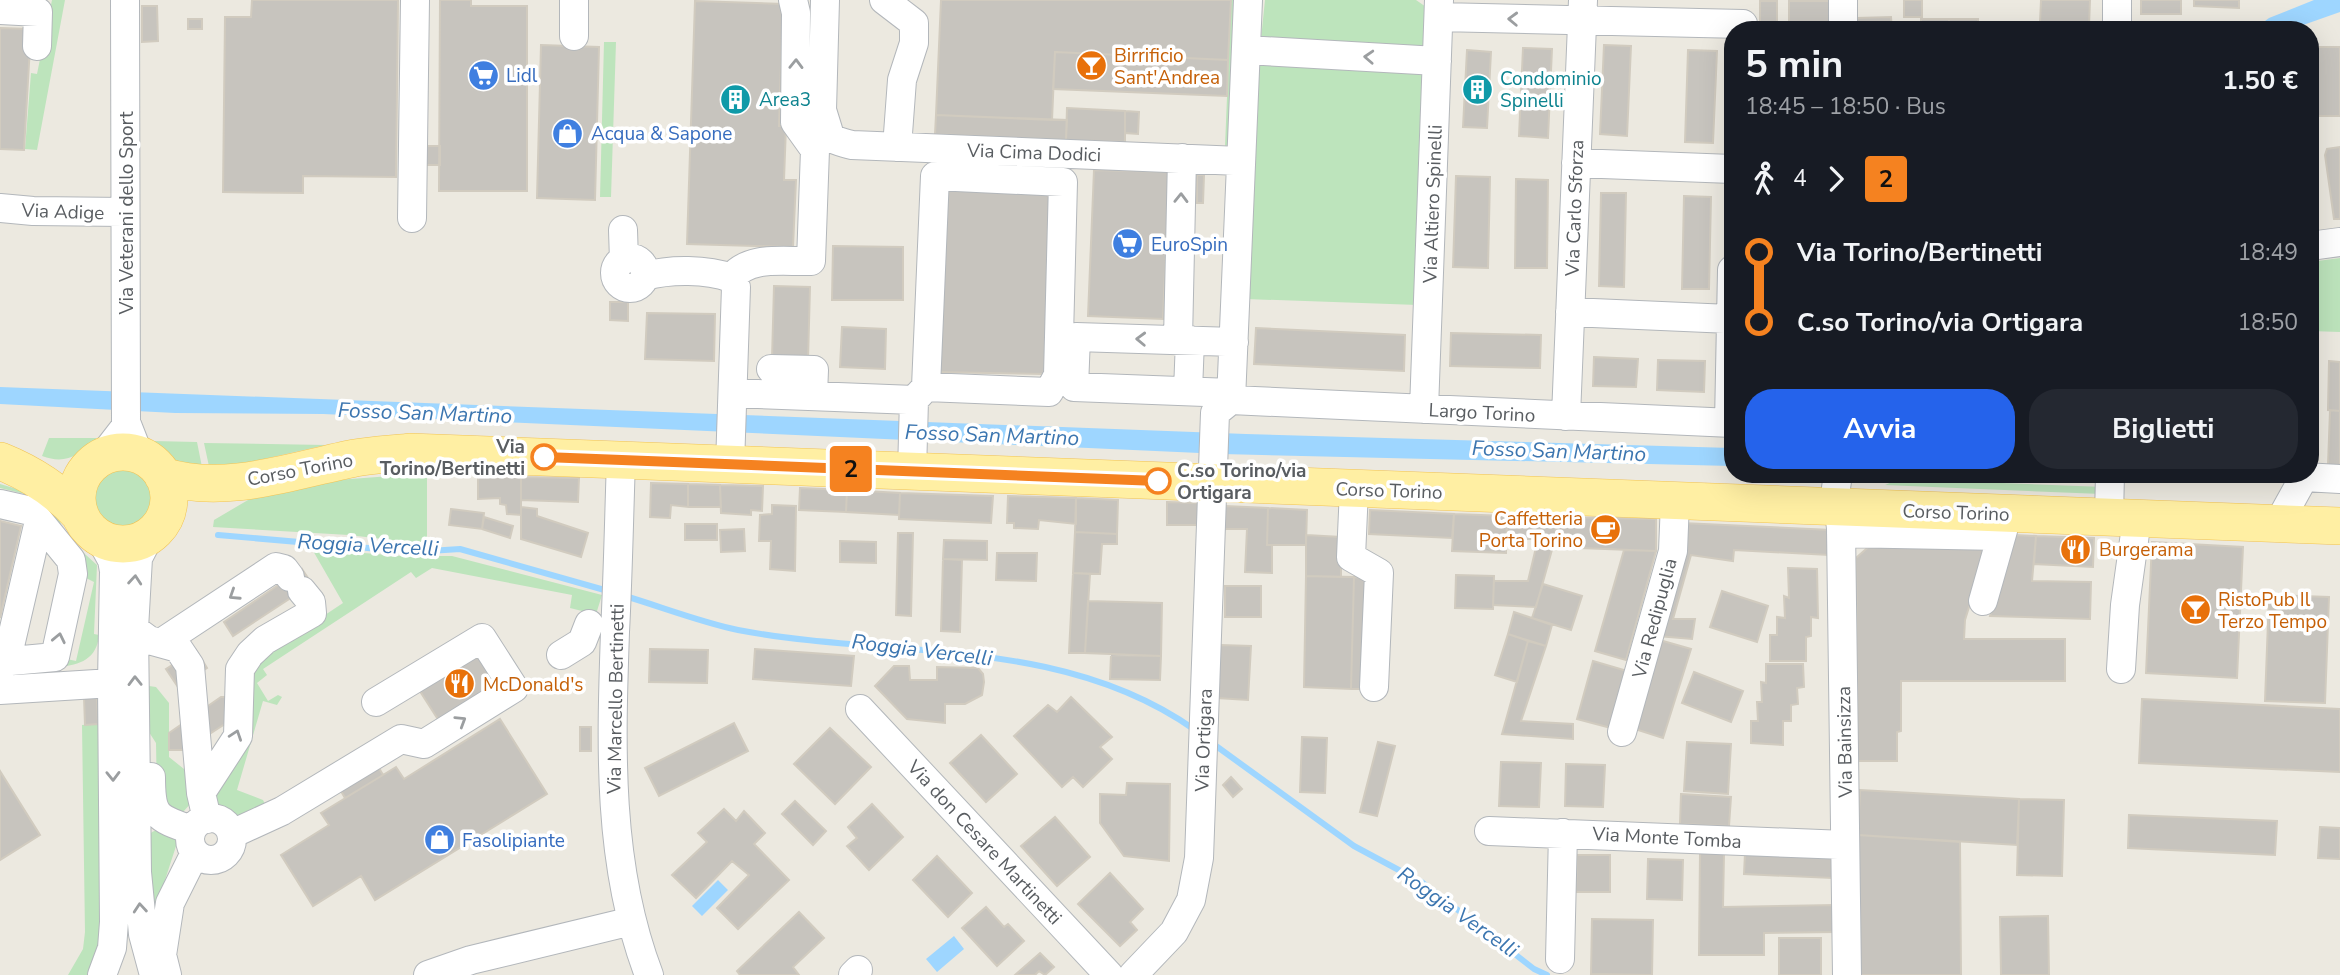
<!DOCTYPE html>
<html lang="it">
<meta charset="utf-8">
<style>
:root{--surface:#171b24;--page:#242831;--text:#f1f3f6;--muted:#9ea1a6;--accent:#2563eb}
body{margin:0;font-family:"Nunito Sans",sans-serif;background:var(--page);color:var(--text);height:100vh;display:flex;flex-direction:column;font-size:26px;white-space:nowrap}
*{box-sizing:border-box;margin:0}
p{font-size:23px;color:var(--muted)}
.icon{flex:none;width:38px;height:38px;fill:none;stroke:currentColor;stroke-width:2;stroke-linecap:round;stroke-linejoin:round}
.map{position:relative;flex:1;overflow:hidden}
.panel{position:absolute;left:1724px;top:21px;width:595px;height:462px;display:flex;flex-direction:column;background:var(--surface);border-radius:28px;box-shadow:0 7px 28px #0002}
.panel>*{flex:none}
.badge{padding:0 14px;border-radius:5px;font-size:24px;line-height:46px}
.map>.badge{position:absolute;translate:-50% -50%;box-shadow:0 0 0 4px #fff}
.legs{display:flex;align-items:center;gap:10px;height:77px;padding:0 21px;font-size:23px}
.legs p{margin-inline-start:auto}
.head{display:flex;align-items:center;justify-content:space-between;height:119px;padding:0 21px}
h1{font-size:38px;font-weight:700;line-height:52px}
.button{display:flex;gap:14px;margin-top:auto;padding:14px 21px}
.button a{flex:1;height:80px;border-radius:28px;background:var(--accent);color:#fff;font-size:28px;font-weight:700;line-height:80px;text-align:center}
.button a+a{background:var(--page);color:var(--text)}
ul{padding:0 21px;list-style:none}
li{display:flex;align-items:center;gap:24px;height:70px;font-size:26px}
li i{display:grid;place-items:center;width:10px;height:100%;margin:0 9px;background:currentColor}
li i::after{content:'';width:18px;height:18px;margin:-9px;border:5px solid;border-radius:50%;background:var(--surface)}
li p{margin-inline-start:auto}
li:first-child i{background:linear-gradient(#0000 50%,currentColor 0)}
li:last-child i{background:linear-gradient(currentColor 50%,#0000 0)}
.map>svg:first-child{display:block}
</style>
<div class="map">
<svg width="2340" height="975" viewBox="0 0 2340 975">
<rect width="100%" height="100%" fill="#ece9e0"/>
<path fill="#bde4bc" d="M52 0H65L37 150 25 149 31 73 37 74Z
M1231 0H1236L1231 143 1225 146Z
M1265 0H1416L1429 9 1423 49 1261 39Z
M604 42H616L611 197H600Z
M1262 62 1420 72 1429 79 1418 305 1245 299 1254 74Z
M2340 258V332L2310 331V262Z
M49 438H96V440C78 455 66 465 42 456Z
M153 441 197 442 203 472 178 465Z
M204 443 326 445 210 471Z
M91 498a31 31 0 1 1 62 0a31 31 0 1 1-62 0Z
M427 467V538L433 545 349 535 213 527 214 520 248 500 274 489 323 481 391 476Z
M1899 479 2105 487 2101 494 1885 485Z
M0 484 44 497 57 513 62 527 75 545 97 565 94 634 99 635C97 659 80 665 59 667L62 658 76 661 94 582 84 577 29 495 0 488Z
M312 549 402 556H452L602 595 597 611 590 613 570 608 572 595 432 568 416 578 411 572 263 669 267 675 257 683 268 701 278 695 282 697 277 705 263 701 237 790 263 800 265 804C248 816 227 824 213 802L247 667 343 603Z
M149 686 156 687 169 703V757L189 773 192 802 183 812H176L157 799 156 743 147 729V687Z
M98 724 101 939 87 975H68L83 949 85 932 82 725Z
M164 827 178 840 154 914 148 837 152 832Z"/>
<path fill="#9ed6ff" d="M2314 0H2340V12L2289 30H2253L2269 18Z
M0 387 1246 434 1732 448V466L1222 454 323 414 175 413 0 404Z
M1981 474H2251L2242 482 2103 481Z
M718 880 728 890 702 916 692 906Z
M954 936 964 949 937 972 926 959Z"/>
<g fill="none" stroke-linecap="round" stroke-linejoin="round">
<path stroke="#9ed6ff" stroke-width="6" d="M218 535 414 552 460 549 608 591
M625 596C662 607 700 622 738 630 891 659 1061 635 1195 730
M1212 743 1354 846 1423 883 1534 969 1547 975"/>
</g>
<path fill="#c7c4be" stroke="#d1cbbf" stroke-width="2" d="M252 0H398L396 177 303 176V193L223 192 225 17H251Z
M440 0H471V6H527V191H439Z
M941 0H1231L1228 60 1055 52 1052 120 936 115Z
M1904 0H1922V17H1904Z
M2041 0H2090L2089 26 2040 23Z
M2141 0H2181V14H2141Z
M2194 0H2239V8L2194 6Z
M695 1 783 4 779 126H786L784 180H796L793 247 687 244Z
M1760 1H1777V30H1760Z
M1789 1H1830V30L1789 26Z
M142 6H157L158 41 142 42Z
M1891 17 1892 30H1857V18Z
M188 19H202V29H188Z
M1921 19H1949V30H1921Z
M1949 19H1978V30H1949Z
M0 28 31 29 24 150 0 149Z
M541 45 599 47 595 200 537 198Z
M1604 45 1631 46 1627 136 1600 134Z
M2312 47H2340V116H2310Z
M1523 48 1552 49 1548 138 1519 136Z
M1467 50 1491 52 1487 128 1463 127Z
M1688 50 1717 51 1713 143 1685 142Z
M1055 52 1228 60 1227 96 1053 89Z
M1067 108 1125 111V142L1066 140Z
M1125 111 1139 112 1138 134 1125 133Z
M936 115 1067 120 1066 140 935 134Z
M424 146H440V165H424Z
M2340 147V219H2334L2325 155 2327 149Z
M1094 170 1169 172 1163 319 1088 316Z
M1197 175H1204L1203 203H1197Z
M1456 176 1490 177 1488 268 1453 267Z
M1516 179 1548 180 1547 268H1515Z
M940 185 1052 190 1044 374 931 372Z
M1601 193H1626L1624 287 1599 286Z
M1684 196 1711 197 1709 289H1682Z
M833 246 903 247V300H832Z
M774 286 810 287 808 360 772 359Z
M610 302H628V321L610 320Z
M647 313 715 314 714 361 645 359Z
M842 327 886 329 885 369 840 367Z
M1256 328 1405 335 1404 371 1254 364Z
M1451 333 1541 335 1540 368 1450 366Z
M1594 357 1638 359 1636 387 1593 386Z
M1658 360 1705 361 1704 392 1657 390Z
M2329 361 2340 362V411L2328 410Z
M2330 410 2340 411V465H2328Z
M478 476 521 477V515L507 514 506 505 500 504V498L478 499Z
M521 477 579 478 578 502 521 500Z
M651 483 688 484V507L671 505 670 518 650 517Z
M688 484 720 485 721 507H688Z
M720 485 763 486 762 511 751 510V515L721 513Z
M800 488 847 490 846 512 799 510Z
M847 490 900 493 899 515 846 512Z
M900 493 993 496 991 523 899 519Z
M1008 496 1076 498V524L1039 520 1038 529 1014 528V523H1007Z
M1076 498 1118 500 1117 534 1075 532Z
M1167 502 1199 503V525H1167Z
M772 505 796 506 795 571 770 569 771 541H759L760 515 772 514Z
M1225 506 1268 508 1267 545H1272V573L1245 572 1247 529H1224Z
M521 507 537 509V516L588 533 581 557 521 539Z
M1268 508 1307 510 1306 545H1267Z
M451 509 484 513 482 529 449 525Z
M1370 510 1454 514 1452 538 1369 534Z
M1454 514 1507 516 1506 553 1452 551Z
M1507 516 1557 517 1555 539H1507Z
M484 517 513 526 510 538 482 529Z
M1557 517 1656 519V551L1554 547Z
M0 521 21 526 0 618Z
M1682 523 1831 530 1829 555 1734 550 1733 561 1691 555 1673 619H1695L1692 639 1658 636Z
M685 524H717V540H685Z
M744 529 745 551 721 552 720 530Z
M1075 532 1117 534V544H1102L1100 574 1073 573Z
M898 533H913L911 616 896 615Z
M1306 535 1341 537V577L1306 576Z
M2015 535 2036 536 2032 581 2091 582 2090 619 1990 616Z
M2036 536 2094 538 2093 567 2034 564Z
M1538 539H1555L1536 607 1493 605 1494 581H1528Z
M944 540 987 541V560L943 559Z
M840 541 876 542V563L840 562Z
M1874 542 1988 546 1965 620 1964 639H2065V681H1901V731L1897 732V761H1858L1856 558Z
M2152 542 2243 547 2237 678 2146 673Z
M1624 550 1656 551 1626 660 1595 651Z
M997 553H1037L1036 581 996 580Z
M943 559 962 560 960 632 941 631Z
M1788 568 1817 569 1818 618 1811 617V636L1806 637V661H1770V635H1777V617L1785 618 1784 596 1789 598Z
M302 569 312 584 233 636 224 622Z
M1073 573 1090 574 1085 653H1069Z
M1456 575 1494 576 1493 609 1455 608Z
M1306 576 1354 577 1351 689 1304 687Z
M1354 577 1368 578 1366 689H1351Z
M1543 584 1582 596 1571 630 1532 618Z
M1225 586H1261V617H1225Z
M1722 591 1768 606 1757 642 1710 627Z
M2269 595 2329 597 2325 703 2265 701Z
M1088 601 1162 603 1161 656 1085 653Z
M1514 612 1552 625 1546 646 1508 634Z
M1508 634 1528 641 1517 682 1495 675Z
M1656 639 1691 649 1663 738 1629 727Z
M1528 641 1546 646 1521 721 1573 724V739L1502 734Z
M479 645 504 684 441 724 416 685Z
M1220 645 1251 646 1248 700 1217 698Z
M650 649 708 650 707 683 649 682Z
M755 649 854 656 851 686 753 679Z
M196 650 207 668 178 687 166 669Z
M1111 655 1161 656 1160 680 1110 679Z
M1593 661 1627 671 1611 728 1577 719Z
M1766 664H1803L1804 687 1797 688 1798 704 1791 705V721H1783V745L1751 743V721H1758L1757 702H1762L1761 682 1766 683Z
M894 666H909L910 680H937V667L978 668 983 674 984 682 982 695 965 704H945V723L907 719 875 686Z
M1694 672 1743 691 1731 722 1682 703Z
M97 696 98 724 85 725 84 697Z
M221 697H230L231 720 185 750H169V733Z
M1071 697 1112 737 1100 747 1112 759 1083 787 1073 777 1062 787 1014 736 1048 705 1057 712Z
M2142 699 2340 709V772L2139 763Z
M500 719 547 794 375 900 361 876 313 906 281 855 329 825 321 813 396 767 404 779Z
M734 723 748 751 659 796 645 768Z
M580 727H591V751H580Z
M830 728 871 767 835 804 794 764Z
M981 735 1017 774 986 802 950 763Z
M1302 737 1327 738 1325 793 1300 792Z
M1378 742 1395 746 1377 816 1360 812Z
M1687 742 1731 744 1728 794 1684 791Z
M1501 762 1541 763 1539 807 1499 806Z
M1566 764 1605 765 1603 807 1565 806Z
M379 768 383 775 345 798 341 791Z
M0 771 40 835 0 860Z
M1231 777 1242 789 1233 797 1223 785Z
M1127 783 1170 784 1169 861 1124 856 1100 823V794L1126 795Z
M1860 790 2019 799 2017 845 1858 835Z
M1681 794 1731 797 1729 826 1680 824Z
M2019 799 2064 800 2062 876 2017 875Z
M795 801 826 831 813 845 782 814Z
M872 804 903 837 869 870 847 846 857 838 848 827Z
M724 809 736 821 744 811 765 833 754 844 789 880 738 929 717 908 749 875 732 861 696 898 672 875 707 842 698 833Z
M2129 815 2277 821 2275 855 2128 848Z
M1055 817 1090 857 1057 886 1021 846Z
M2320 827 2340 828V859L2318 858Z
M1858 835 1960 842 1961 975H1859Z
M1700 853H1724L1723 907 1835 905V932L1764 933V955H1699Z
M1745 853 1833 856 1832 878 1744 874Z
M1577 855H1610V892H1576Z
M937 856 972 893 948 917 913 880Z
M1648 859 1683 860 1682 900 1647 899Z
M1110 873 1143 909 1130 922 1137 930 1120 946 1078 904Z
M986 907 1004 927 1008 924 1024 941 997 966 962 928Z
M799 912 824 938 793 967 799 975H740L737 971Z
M2048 916 2049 975H2001L2000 917Z
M1592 919 1653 920 1652 975 1591 974Z
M1779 938H1821V975H1779Z
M1040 953 1054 967 1045 975 1039 971 1035 975H1015Z"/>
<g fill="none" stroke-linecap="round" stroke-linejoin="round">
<defs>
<path id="minor" d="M125 0 126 422 135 445 143 457
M825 0 822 110 830 136
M884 0 914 23V43L902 80 897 147
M1843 0V30
M0 10 38 12 37 46
M1439 17 1743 24
M2117 30V0
M574 36V0
M1246 50 1437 61
M795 122C814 130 832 141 852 145L1240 161
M1576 163 1732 169
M0 208 33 211 125 212
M412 218 415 0
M623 230 624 260
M2310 246 2340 242
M615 273a15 15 0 1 1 30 0a15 15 0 1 1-30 0Z
M645 276C670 269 707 269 731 278L736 287 730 465
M731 278C750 255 782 262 811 261L815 150 795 122 796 13 793 0
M1570 312 1730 319
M1178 340 1182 158
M771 369 814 370 813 395
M1188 391 1190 340
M733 393 914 400
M1231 393 1074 387 1076 337 1234 342
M1231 400 1732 423
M1424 409 1439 0
M1566 416 1583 0
M1729 423 1732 270
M102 457 126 426
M621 460C619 517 618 575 615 632 611 747 607 865 649 975
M912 472 914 400 926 387 1049 392 1058 375 1063 182 935 176 926 387
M1838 474 1836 488 1841 528 1847 975
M1354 489 1351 557 1379 573 1374 687
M0 504 31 511 71 560 73 574 55 657 0 662
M2109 517 2110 474
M2278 524 2304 477 2340 479
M1841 533 2001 536
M150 535 138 558 134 629 137 872 143 934 154 975
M100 538 112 560 114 571 112 683 114 922 112 948 102 975
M1983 601 2006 520
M134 629 149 640 178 648 190 666 201 793 207 819
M161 643 276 567 284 569 290 577
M561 655 582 642 589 624
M6 663 39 521
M2121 669 2125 605 2137 519
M0 690 112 683
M860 709 1109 975
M1622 732 1673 551 1675 502
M151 777C151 815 155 818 192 830
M201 793 238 736 240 669 250 654 265 640 312 613 311 602 302 591
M190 839a21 21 0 1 1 42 0a21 21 0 1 1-42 0Z
M1489 831 1845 845
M232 834 282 811 401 739 424 744 514 688 482 638 376 702
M1560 959 1563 833
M167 975 162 955 170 903 195 853
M428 975 471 960 632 921
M853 975 858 970
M1133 975 1174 932 1191 900 1199 858 1215 413 1231 400 1248 0"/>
<path id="major" d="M77 498a46 46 0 1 1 92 0a46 46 0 1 1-92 0Z
M0 461C30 473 57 490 79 514
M163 476C225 496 294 470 355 458 373 455 392 454 409 452L2340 526"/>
</defs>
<use href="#minor" stroke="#b3b7bb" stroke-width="30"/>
<use href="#major" stroke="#f1c355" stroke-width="38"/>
<use href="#minor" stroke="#fff" stroke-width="28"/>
<use href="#major" stroke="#ffefa3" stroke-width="37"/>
</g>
<defs><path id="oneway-chevron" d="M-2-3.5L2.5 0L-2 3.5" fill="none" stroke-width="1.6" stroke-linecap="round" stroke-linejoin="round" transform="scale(1.75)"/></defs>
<g stroke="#9b9ea0">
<use href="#oneway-chevron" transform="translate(1513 19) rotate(-178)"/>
<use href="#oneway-chevron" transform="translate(1369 57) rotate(-177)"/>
<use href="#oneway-chevron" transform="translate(796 64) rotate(-89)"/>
<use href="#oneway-chevron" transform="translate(1181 198) rotate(-89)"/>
<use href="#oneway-chevron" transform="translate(1141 339) rotate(-178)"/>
<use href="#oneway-chevron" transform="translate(135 580) rotate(-85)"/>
<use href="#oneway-chevron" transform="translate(234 595) rotate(147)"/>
<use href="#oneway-chevron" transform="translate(59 638) rotate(-78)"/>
<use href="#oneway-chevron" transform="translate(135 681) rotate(-91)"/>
<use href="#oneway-chevron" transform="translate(461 721) rotate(-32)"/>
<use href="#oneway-chevron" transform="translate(236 735) rotate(-71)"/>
<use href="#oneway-chevron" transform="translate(113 776) rotate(89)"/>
<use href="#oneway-chevron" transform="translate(140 908) rotate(-95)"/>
</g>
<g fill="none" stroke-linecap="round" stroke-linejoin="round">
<defs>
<path id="line-1" d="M544 457 1158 481"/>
</defs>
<use href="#line-1" stroke="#fff" stroke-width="16"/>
<use href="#line-1" stroke="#f58220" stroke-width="10"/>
</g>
<defs>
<symbol id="bar-disc" viewBox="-11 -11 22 22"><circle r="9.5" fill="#e8710a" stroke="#fff"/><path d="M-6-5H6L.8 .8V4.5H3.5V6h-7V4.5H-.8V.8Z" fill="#fff"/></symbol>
<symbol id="supermarket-disc" viewBox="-11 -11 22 22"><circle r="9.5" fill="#3f7fe0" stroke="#fff"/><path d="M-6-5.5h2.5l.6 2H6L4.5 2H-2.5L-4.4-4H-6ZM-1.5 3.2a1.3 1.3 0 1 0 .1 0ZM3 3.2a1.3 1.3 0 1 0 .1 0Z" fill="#fff"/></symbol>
<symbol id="building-disc" viewBox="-11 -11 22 22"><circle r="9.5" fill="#0f9aa8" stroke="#fff"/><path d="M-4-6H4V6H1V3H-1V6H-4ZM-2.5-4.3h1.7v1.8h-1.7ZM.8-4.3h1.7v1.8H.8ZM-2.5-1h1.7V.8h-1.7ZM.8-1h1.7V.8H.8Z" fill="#fff"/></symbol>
<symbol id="shop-disc" viewBox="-11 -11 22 22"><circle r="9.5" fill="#3f7fe0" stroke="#fff"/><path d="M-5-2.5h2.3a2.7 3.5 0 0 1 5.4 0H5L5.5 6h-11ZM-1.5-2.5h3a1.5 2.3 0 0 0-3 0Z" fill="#fff"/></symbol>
<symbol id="cafe-disc" viewBox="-11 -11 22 22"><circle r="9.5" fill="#e8710a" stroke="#fff"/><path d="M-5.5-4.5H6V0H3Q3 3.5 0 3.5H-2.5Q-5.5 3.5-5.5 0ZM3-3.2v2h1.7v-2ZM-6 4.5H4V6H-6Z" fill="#fff"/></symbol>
<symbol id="restaurant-disc" viewBox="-11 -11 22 22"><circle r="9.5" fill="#e8710a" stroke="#fff"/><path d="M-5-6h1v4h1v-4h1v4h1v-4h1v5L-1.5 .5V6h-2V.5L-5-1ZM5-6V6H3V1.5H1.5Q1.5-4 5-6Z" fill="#fff"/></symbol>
</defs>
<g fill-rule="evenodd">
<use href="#bar-disc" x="1074" y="48" width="35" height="35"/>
<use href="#supermarket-disc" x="466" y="58" width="35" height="35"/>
<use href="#building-disc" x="1460" y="72" width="35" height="35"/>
<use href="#building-disc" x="718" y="82" width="35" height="35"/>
<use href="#shop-disc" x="550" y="116" width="35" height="35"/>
<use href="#supermarket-disc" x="1110" y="226" width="35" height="35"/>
<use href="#cafe-disc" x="1588" y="512" width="35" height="35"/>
<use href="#restaurant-disc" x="2058" y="532" width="35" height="35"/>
<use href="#bar-disc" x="2178" y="592" width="35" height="35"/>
<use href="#restaurant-disc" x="442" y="666" width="35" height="35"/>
<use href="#shop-disc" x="422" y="822" width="35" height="35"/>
</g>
<g fill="#fff" stroke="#f58220" stroke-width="3.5">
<circle cx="544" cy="457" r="12"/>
<circle cx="1158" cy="481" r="12"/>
</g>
<g text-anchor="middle" stroke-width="7" stroke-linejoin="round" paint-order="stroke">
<g font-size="19" fill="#c56008" stroke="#fff" text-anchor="start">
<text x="1114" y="62">Birrificio<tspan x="1114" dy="22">Sant'Andrea</tspan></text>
<text x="1583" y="525" text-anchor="end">Caffetteria<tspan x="1583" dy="22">Porta Torino</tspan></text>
<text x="2099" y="556">Burgerama</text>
<text x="2218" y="606">RistoPub Il<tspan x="2218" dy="22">Terzo Tempo</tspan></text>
<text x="483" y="691">McDonald's</text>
</g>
<g font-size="19" fill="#366cbe" stroke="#fff" text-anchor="start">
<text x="506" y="82">Lidl</text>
<text x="591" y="140">Acqua &amp; Sapone</text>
<text x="1151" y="251">EuroSpin</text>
<text x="462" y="847">Fasolipiante</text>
</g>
<g font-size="19" fill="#0d838f" stroke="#fff" text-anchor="start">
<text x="1500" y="85">Condominio<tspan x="1500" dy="22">Spinelli</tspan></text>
<text x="759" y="106">Area3</text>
</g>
<g font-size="19" fill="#595d61" stroke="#fff">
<text transform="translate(1034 152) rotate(2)" y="7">Via Cima Dodici</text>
<text transform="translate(1432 204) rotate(-88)" y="7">Via Altiero Spinelli</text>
<text transform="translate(1574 208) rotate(-88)" y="7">Via Carlo Sforza</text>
<text transform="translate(63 211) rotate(2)" y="7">Via Adige</text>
<text transform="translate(126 213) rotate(-90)" y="7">Via Veterani dello Sport</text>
<text transform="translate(1482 412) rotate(3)" y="7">Largo Torino</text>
<text transform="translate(300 469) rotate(-11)" y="7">Corso Torino</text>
<text transform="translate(1389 490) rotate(2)" y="7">Corso Torino</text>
<text transform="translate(1956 512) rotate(2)" y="7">Corso Torino</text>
<text transform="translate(1654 618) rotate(-75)" y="7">Via Redipuglia</text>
<text transform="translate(615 699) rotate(-89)" y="7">Via Marcello Bertinetti</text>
<text transform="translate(1203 740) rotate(-88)" y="7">Via Ortigara</text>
<text transform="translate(1844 742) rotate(-91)" y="7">Via Bainsizza</text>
<text transform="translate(1667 837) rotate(3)" y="7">Via Monte Tomba</text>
<text transform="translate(985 842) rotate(47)" y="7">Via don Cesare Martinetti</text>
</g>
<g font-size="19" font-weight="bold" fill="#595d61" stroke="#fff" text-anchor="end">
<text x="525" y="453">Via<tspan x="525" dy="22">Torino/Bertinetti</tspan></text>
<text x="1177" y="477" text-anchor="start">C.so Torino/via<tspan x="1177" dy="22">Ortigara</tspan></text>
</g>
<g font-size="21" font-style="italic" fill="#3c76b0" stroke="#fff">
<text transform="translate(425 413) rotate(2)" y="7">Fosso San Martino</text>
<text transform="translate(992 435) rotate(2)" y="7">Fosso San Martino</text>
<text transform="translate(1559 451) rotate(2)" y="7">Fosso San Martino</text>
<text transform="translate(368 545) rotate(3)" y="7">Roggia Vercelli</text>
<text transform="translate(922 650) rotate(7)" y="7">Roggia Vercelli</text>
<text transform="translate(1458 912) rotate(35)" y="7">Roggia Vercelli</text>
</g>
</g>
</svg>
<b class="badge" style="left:851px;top:469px;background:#f58220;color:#111">2</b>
<section class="panel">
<div class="head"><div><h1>5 min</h1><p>18:45 – 18:50 · Bus</p></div><b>1.50 €</b></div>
<div class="legs"><svg class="icon" aria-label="walk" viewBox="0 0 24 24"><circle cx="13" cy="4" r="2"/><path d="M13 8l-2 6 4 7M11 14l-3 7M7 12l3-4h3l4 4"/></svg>4<svg class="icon" aria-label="forward" viewBox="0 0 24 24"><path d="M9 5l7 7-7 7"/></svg><b class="badge" style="background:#f58220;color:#111">2</b></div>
<ul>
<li><i style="color:#f58220"></i><b>Via Torino/Bertinetti</b><p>18:49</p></li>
<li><i style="color:#f58220"></i><b>C.so Torino/via Ortigara</b><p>18:50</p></li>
</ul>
<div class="button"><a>Avvia</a><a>Biglietti</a></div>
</section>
</div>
